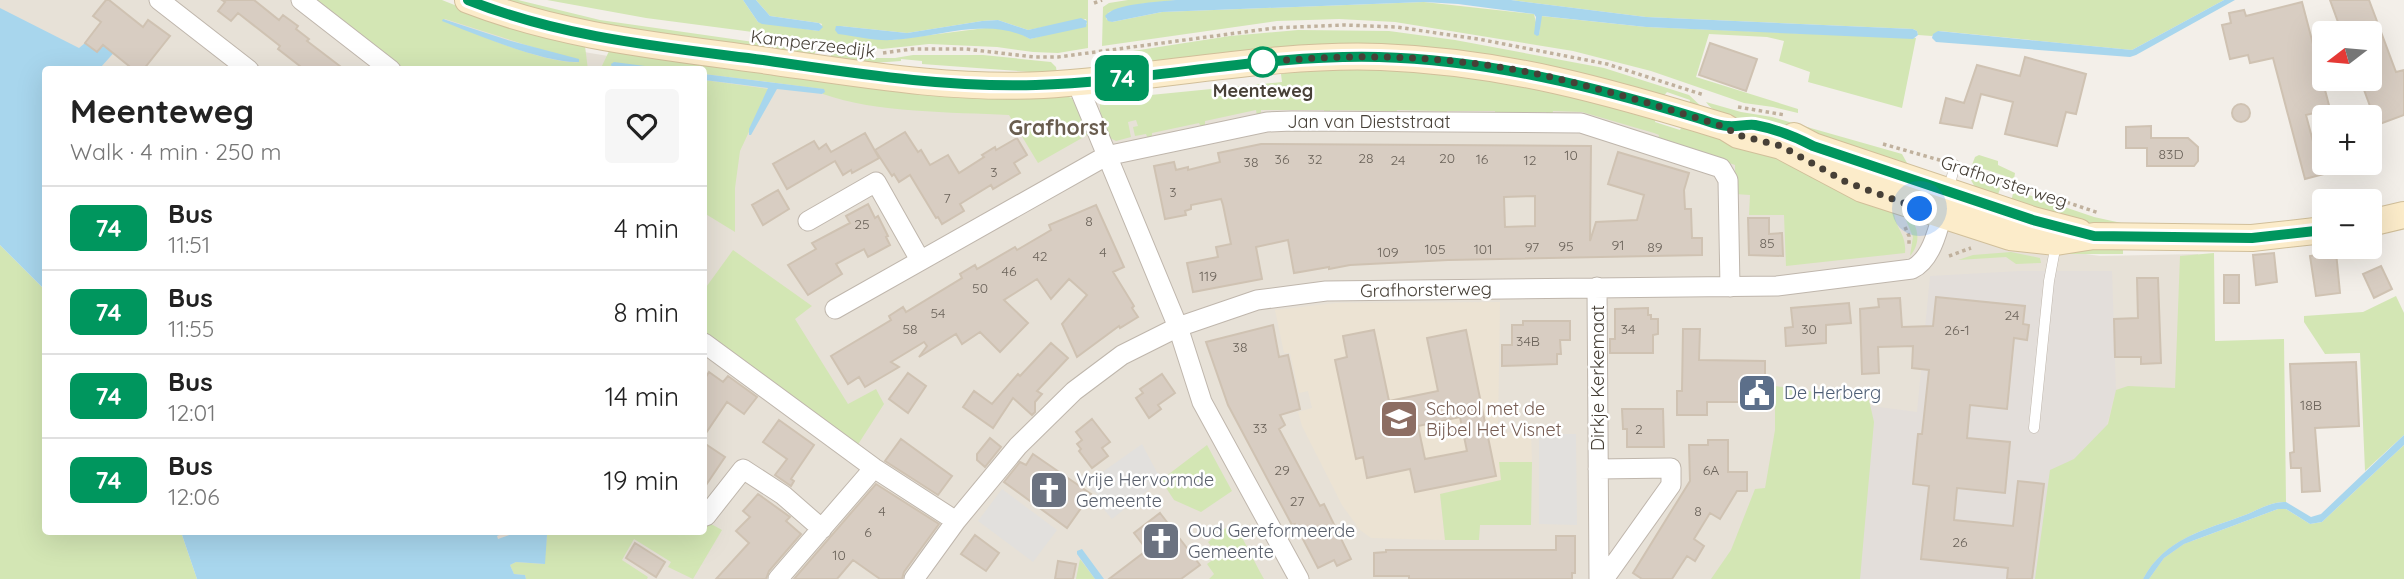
<!DOCTYPE html>
<meta charset="utf-8">
<style>
:root{--surface:#fff;--page:#f6f6f6;--text:#222;--muted:#767676;--line:#e0e0e0}
body{margin:0;font-family:Quicksand,sans-serif;background:var(--page);color:var(--text);height:100vh;display:flex;flex-direction:column;font-size:26px;white-space:nowrap}
*{box-sizing:border-box;margin:0}
p{font-size:23px;color:var(--muted)}
.icon{flex:none;width:38px;height:38px;fill:none;stroke:currentColor;stroke-width:2;stroke-linecap:round;stroke-linejoin:round}
.map{position:relative;flex:1;overflow:hidden}
.sheet{position:absolute;left:42px;top:66px;width:665px;height:469px;display:flex;flex-direction:column;background:var(--surface);border-radius:7px;box-shadow:0 7px 28px #0002}
.sheet>*{flex:none}
.badge{padding:0 14px;border-radius:10px;font-size:24px;line-height:46px}
.needle{width:46px;rotate:254deg}
.buttons{position:absolute;left:2312px;top:21px;display:grid;gap:14px}
.buttons a{display:grid;place-items:center;width:70px;height:70px;border-radius:7px;background:var(--surface);box-shadow:0 7px 28px #0002;font-size:35px}
.you{position:absolute;width:35px;height:35px;margin:-18px;border:5px solid #fff;border-radius:50%;background:#1a73e8;box-shadow:0 0 0 10px #1a73e833}
.map>.badge{position:absolute;translate:-50% -50%;box-shadow:0 0 0 4px #fff}
.round{display:grid;place-items:center;flex:none;width:74px;height:74px;border-radius:7px;background:var(--page)}
.head{display:flex;align-items:center;justify-content:space-between;height:119px;padding:0 28px}
h1{font-size:33px;font-weight:700;line-height:52px}
ul{padding:0;list-style:none}
li{display:flex;align-items:center;gap:21px;height:84px;padding:0 28px;border-top:2px solid var(--line)}
li div{flex:1}
li b{display:block;font-size:26px}
li em{font-style:normal}
li .badge{min-width:77px;font-weight:700;text-align:center}
.map>svg:first-child{display:block}
</style>
<div class="map">
<svg width="2404" height="579" viewBox="0 0 2404 579">
<rect width="100%" height="100%" fill="#f3efe9"/>
<path fill="#e7e1d7" d="M0 0H421L560 48 692 70H46L0 62Z
M704 72 765 82 974 103H1065L1267 88 1490 79 1805 173 1977 239 2100 256 2198 254 2191 579H439L418 532H704Z"/>
<path fill="#e3deda" d="M2020 271H2112L2116 390 2104 436 2042 579H1852L1864 405 1917 412 1930 276Z"/>
<path fill="#ece3d3" d="M1500 302 1498 432 1531 433 1532 462H1500L1502 480 1440 494 1445 540 1371 538 1360 530 1342 505 1302 426 1298 412 1312 408 1308 391 1299 393 1290 353H1284L1275 310 1336 303Z"/>
<path fill="#d3e6b4" fill-rule="evenodd" d="M315 0H442L492 20 585 46 588 70H406ZM443 19H445L579 62C548 65 472 33 443 19Z
M493 0H518L600 20 816 51 812 58 645 36Z
M547 0H743L758 22 819 31 822 24 819 23 770 16 756 0H1088V48L1058 53 1033 52 997 47 929 44 882 49 646 18ZM1086 19 1087 24 1030 39 1018 32 1001 28H985L891 40 840 26 907 33 982 21 998 20 1028 30Z
M1128 0H1178L1141 4 1109 12 1106 19 1112 22 1162 12 1424 2 1534 14 1539 35 1541 16 1646 27 1916 38 1902 108 1808 82 1810 72 1779 61 1784 41 1767 37 1709 34 1696 77 1798 109V113L1773 107 1744 103 1651 71 1573 51 1395 22 1339 19 1277 21 1102 46 1103 7 1109 3Z
M1511 0H2224L2132 50 1939 31 1932 36 1918 35 1917 31 1913 29 1646 17Z
M1298 30 1389 31 1455 40 1604 68 1689 95 1704 109 1689 107 1690 100 1667 92 1662 98 1556 69 1122 68 1107 55 1230 36Z
M610 49 1063 95 1072 98 1089 134 1038 163 1009 115C952 112 876 113 823 94V89L704 74V70L612 68 630 70H600Z
M830 53 872 58H895L913 55H983L1051 62 1056 67 1057 74 922 64V61L901 59V61L859 64 833 60Z
M1310 67H1373L1510 79 1657 115 1655 122 1680 130 1683 124 1738 141 1894 210C1894 228 1907 233 1905 253L1786 266 1784 215H1749L1750 195 1735 194V165L1658 139 1659 135 1654 133 1582 112 1553 111 1552 117H1547L1546 112H1501V117L1495 116V111H1447L1446 116H1441L1440 111 1397 110 1396 117 1390 116V111L1330 110V115L1324 116V110H1261V115L1257 116 1256 110 1205 121V126L1201 127 1199 123 1152 133V138L1148 139 1146 134 1135 136 1133 127 1138 126 1136 120 1128 122 1131 137 1116 141 1110 138 1100 112V100L1282 82 1281 74Z
M704 80 769 89 740 151 735 188V232L704 213Z
M1706 102 1741 112 1772 117 1902 154 1907 163 1905 170C1860 154 1807 130 1760 121 1740 117 1719 120 1706 102Z
M1979 155 1998 161V165L2015 173 2014 179 1972 165 1975 157Z
M1968 175 1998 184 2000 189 1996 200 1979 194Z
M2014 190 2094 217 2126 224V228L2082 223 2010 205Z
M1902 210C1918 221 1923 241 1910 256L1913 237Z
M0 245 45 290 46 532H181L197 579H0Z
M2123 245V254H2064L2069 248Z
M733 250 812 306 795 319 848 404 876 389 884 404 857 446 704 338V290Z
M2011 252 2040 258 2041 263 2016 264 2006 257 1958 260 1973 255Z
M2214 253 2215 341 2284 339 2286 502C2272 501 2258 510 2245 515 2205 530 2165 538 2143 579H2035L2050 470 2074 459 2108 424 2116 390 2128 386 2175 388 2180 256Z
M2396 296 2404 313V435L2365 471 2360 353 2325 354 2304 322V316L2363 312Z
M1775 386 1869 400 1874 422 1860 579H1711L1731 550 1755 489 1765 488 1775 430Z
M1207 445 1232 491 1201 512 1174 500 1161 480Z
M2404 445V579H2149L2164 558 2184 544 2278 509H2286L2310 524 2322 522Z
M1499 462H1532L1531 525H1480L1479 540H1445L1440 494 1501 480Z
M704 520 722 530 693 579 668 567 671 562 634 539 622 560 648 577 647 579H526L525 575 514 574 510 565 516 562 544 564 547 535 522 532H704Z
M1234 522 1260 572 1264 579H1209L1214 574 1207 564 1218 556 1208 542Z
M1080 559 1095 579H1076Z"/>
<path fill="#e2e0dd" d="M1539 434H1576L1577 525 1539 524Z
M1142 444 1161 480 1112 519 1095 499 1097 494 1084 485Z
M1002 489 1057 530 1033 562 978 521Z"/>
<path fill="#a8d6ed" d="M743 0H756L770 16 819 23 823 27 819 31 762 24 758 22Z
M1176 0H1511L1646 17 1913 29 1917 31 1918 35 1913 39 1646 27 1542 16 1539 35 1537 36 1534 34 1536 17 1534 14 1458 4 1424 2 1162 12 1112 22 1108 21 1105 16C1115 3 1159 2 1176 0Z
M2224 0H2235L2136 55 2130 57 1936 42 1932 38 1933 34 1938 31 2132 50Z
M0 8 79 48 85 43 97 52 107 39 118 48 101 67 105 70H46L45 290 0 245Z
M1081 18 1087 21 1086 27 1030 39C987 16 938 38 892 40 874 41 855 36 838 34L835 30 836 26H840L907 33 982 21 998 20 1028 30Z
M443 19 511 41 579 59V62C547 64 474 34 442 21Z
M614 62 676 70 612 68 611 64Z
M704 74 824 89 825 92 822 94 777 89 751 135H749V129L768 88 704 80Z
M2404 435V445L2322 522 2310 524 2286 509H2278L2184 544 2164 558 2149 579H2143C2165 538 2205 530 2245 515 2258 510 2272 501 2286 502L2311 517 2321 514Z
M181 532H506L497 536 498 539 518 532 547 535 545 564 516 562 510 565 514 574 525 575 526 579H197Z
M1082 549 1104 579H1095L1077 554V551Z"/>
<path fill="#d8cdc2" stroke="#cfc2b2" stroke-width="2" fill-rule="evenodd" d="M106 0H109L143 27 148 20 170 36 143 70H134L103 45 97 52 85 43 101 22 93 16Z
M222 0H254L279 20 283 15 298 26 296 29 309 39 307 41 345 70H305L278 49 280 46 238 13 231 21 218 11 225 2Z
M2330 0H2369L2396 72 2404 70V115L2377 125 2360 79H2370V33H2342Z
M2302 2 2330 109 2306 115 2315 149 2324 147V174L2305 179 2273 58 2250 63 2248 55 2230 59 2222 25 2231 23 2229 13 2244 10 2246 16Z
M1710 43 1757 59 1746 91 1699 75Z
M2025 57 2086 74 2076 114 2066 112 2057 146 2005 134 2013 102 1981 94 1972 128 1940 123 1946 98 1964 103 1977 65 2020 76Z
M2232 113a9 9 0 1 1 18 0a9 9 0 1 1-18 0Z
M2151 126V138H2188L2198 147V161L2194 166H2147V148H2126V127Z
M905 132 918 152 921 150 930 165 948 155 959 173 984 157 982 155 995 147 996 150 1017 138 1027 155 1014 163 1020 173 993 189 991 185 960 204 964 211 942 224 938 217 936 218 910 175 899 182 894 174 892 176 875 150Z
M865 133 879 158 852 173 851 170 843 175 835 161 787 189 773 164 814 141 819 149 826 144 831 152Z
M1261 144 1591 146 1590 241 1596 222 1637 220 1644 195 1608 184 1618 152 1689 173 1684 190 1685 209H1691L1692 238H1702V255L1448 260 1350 265 1329 269V267L1294 273 1288 240 1256 247 1262 279 1193 292 1187 263 1218 257 1216 247 1231 244 1223 205 1221 199 1191 205V209L1185 211 1186 215 1165 219 1154 166 1174 162 1176 170 1188 167V170L1220 162 1218 153ZM1535 196V226L1505 227 1504 197Z
M778 190 789 209 763 225 752 205Z
M868 204 875 218 878 216 888 236 886 237 890 245 868 257 864 249 836 264 842 274 808 295 788 265 816 249 812 243 850 223 846 216Z
M1096 205 1124 267 1113 272 1134 306 1132 308 1138 317 1120 328 1119 326 1077 357 1062 324 1087 295 1069 279 1051 299 1037 279 1004 300 1028 323 1000 352 980 332 962 344 956 334 919 357 927 346 924 342 891 362 899 367 865 387 859 377 848 384 831 356 891 320 889 316 903 307 906 312 962 278 960 274 975 265 977 269 1015 247 1017 250 1051 230 1049 225Z
M1748 218H1769V234L1782 233 1783 256 1749 255Z
M2336 252 2340 293 2316 296 2310 256Z
M2274 253 2277 282 2256 285 2253 255Z
M2381 266 2392 289 2374 298 2363 274Z
M2224 275H2239V303H2224Z
M2137 278H2158L2161 363 2141 364V357H2115L2114 319 2138 318Z
M1936 297 2025 306 2023 324 2029 325 2027 340 2014 338 2007 409 1970 405 1967 438 2010 442 2005 493 1957 488 1954 520 2013 526 2018 481 2044 484 2032 579H2007L2008 568 1921 559 1929 486 1913 484 1918 434H1922L1929 370 1912 368 1913 346 1878 347 1879 373 1862 374 1860 309 1879 307 1878 299 1900 298 1902 327 1933 326Z
M1849 303 1851 323 1826 325V343L1786 346 1785 328 1793 327 1791 308Z
M1648 308V315H1651V319H1658V334L1653 335V353H1610V339H1615V309Z
M1523 321H1570V340H1560L1561 354H1557V364L1502 366V345H1512V325H1523Z
M1273 325 1279 357 1288 355 1300 409 1280 415 1285 425 1279 429 1320 506 1324 504 1351 559 1337 566 1334 560 1318 568 1295 524 1292 525 1228 405 1206 342Z
M1683 329H1700L1699 360 1765 361V402H1707V415H1677V391H1682Z
M1374 330 1389 401 1438 391 1427 338 1466 330 1496 476 1415 492 1410 469 1367 478 1363 457 1356 459 1335 360 1347 357 1343 336ZM1460 417 1467 451 1425 459 1418 426Z
M1051 343 1068 358 1037 391 1042 394 1035 402V412L1032 415 1013 398 993 428 963 407 974 391 992 404 1018 374 1020 376Z
M2356 362 2359 426 2315 428 2320 491 2302 492 2301 468H2291L2290 453 2294 452 2290 364Z
M709 372 723 382 728 376 757 397 744 414 727 402 704 436V380Z
M908 373 926 386 908 413 889 399Z
M1162 374 1175 393 1158 405 1161 409 1149 418 1136 398 1143 393 1140 389Z
M1622 409H1663L1664 447H1627V429H1623Z
M1092 419 1110 442 1102 448 1108 456 1092 468 1079 451 1081 449 1077 444 1082 440 1076 432Z
M779 420 814 445 791 479 794 481 791 486 775 475 787 459 763 442Z
M990 438 1001 447 985 467 977 460V454Z
M901 439 952 476 938 495 885 461Z
M1708 440H1728V472H1747V491H1737L1720 519 1710 513 1694 539 1704 546 1695 561 1687 556 1672 579H1642L1633 573 1690 481 1689 445H1708Z
M704 443 725 457 704 488Z
M1033 454 1091 494 1067 528 1004 482 1020 462 1026 465Z
M876 484 939 524 904 572 902 579H880L853 560 837 579H794Z
M758 494 790 517 786 521 801 534 769 571 766 579H716L749 543 736 531 750 517 743 511Z
M1160 513 1200 565 1181 579H1109L1147 550 1134 533Z
M975 535 999 553 986 571 961 554Z
M1556 536H1575V573H1572V579H1409V576H1374V553L1386 552V550H1556Z
M635 543 665 562 656 577 626 558Z
M1058 561 1076 564 1073 579H1055Z"/>
<g fill="none" stroke-linecap="round" stroke-linejoin="round">
<defs>
<path id="service" d="M1948 191 1955 165
M2034 428 2049 281 2056 244"/>
<path id="minor" d="M159 0 249 70
M301 0 391 70
M1077 83 1178 327 1202 402 1299 579
M808 221 876 182 920 260
M1597 287 1599 579
M835 309 1106 156 1267 122 1292 121 1581 123 1721 168 1728 180 1730 287
M704 343 874 468 956 521
M1598 469 1671 468V485L1604 579
M706 516 743 469 783 495 822 529
M778 579 874 468
M914 579 956 521 1018 446 1074 391 1122 355 1178 327 1257 300 1326 291 1777 286 1912 269C1933 259 1939 225 1945 204"/>
<path id="secondary" d="M468 0C563 37 662 46 762 60 855 73 949 90 1043 85 1155 79 1268 53 1381 57 1505 62 1608 91 1725 127L1738 135 1781 146 1862 189 2010 237 2056 242 2094 236 2252 238 2324 230
M1794 136 1813 146 2033 220 2079 232
M2370 223 2404 215"/>
</defs>
<use href="#service" stroke="#bfb6ac" stroke-width="11"/>
<use href="#minor" stroke="#bfb6ac" stroke-width="21"/>
<use href="#secondary" stroke="#d1bf9a" stroke-width="28"/>
<path stroke="#c0b19d" stroke-width="3.5" stroke-dasharray="3.5 3.5" stroke-linecap="butt" d="M1094 3 1102 0
M883 53 912 49H966L1034 57H1058L1274 28 1344 25 1396 27 1478 39 1607 64 1704 95
M1738 107 1785 115
M1883 144 1943 161
M1967 169 2099 213
M1905 227 1909 236V246
M1949 256 1971 248"/>
<use href="#service" stroke="#fff" stroke-width="10"/>
<use href="#minor" stroke="#fff" stroke-width="19"/>
<use href="#secondary" stroke="#fcecca" stroke-width="26"/>
</g>
<g fill="none" stroke-linecap="round" stroke-linejoin="round">
<defs>
<path id="line" d="M468 0C563 38 663 47 763 60 854 73 945 88 1036 85 1151 81 1264 54 1379 57 1490 60 1596 87 1701 119 1710 122 1719 126 1728 126 1737 127 1746 124 1755 125 1776 129 1794 136 1813 146L2033 220 2094 236 2252 238 2324 230"/>
</defs>
<use href="#line" stroke="#fff" stroke-width="16"/>
<use href="#line" stroke="#00965e" stroke-width="10"/>
<path stroke="#474037" stroke-width="7" stroke-dasharray="0 12.6" d="M1263 62 1256 63C1355 52 1458 55 1555 78 1613 92 1669 109 1725 127L1738 135 1781 146 1846 182 1920 209"/>
</g>
<defs>
<symbol id="civic-square" viewBox="-11 -11 22 22"><rect x="-9" y="-9" width="18" height="18" rx="4" fill="#5c6f8a" stroke="#fff"/><path d="M-.6-6.5H3V-4.5H.6V-3L4-1V1h2V6H-6V1h2V-1L-.6-3ZM-1.2 2.5V6h2.4V2.5Z" fill="#fff"/></symbol>
<symbol id="school-square" viewBox="-11 -11 22 22"><rect x="-9" y="-9" width="18" height="18" rx="4" fill="#8d6e63" stroke="#fff"/><path d="M0-5L7-2L0 1L-7-2ZM-4 1L0 2.5L4 1V4Q0 6-4 4Z" fill="#fff"/></symbol>
<symbol id="church-square" viewBox="-11 -11 22 22"><rect x="-9" y="-9" width="18" height="18" rx="4" fill="#6b7280" stroke="#fff"/><path d="M-1.2-6h2.4v3.5h3.3v2.4h-3.3V6h-2.4V-.1h-3.3v-2.4h3.3Z" fill="#fff"/></symbol>
</defs>
<g fill-rule="evenodd">
<use href="#civic-square" x="1735" y="371" width="44" height="44"/>
<use href="#school-square" x="1377" y="397" width="44" height="44"/>
<use href="#church-square" x="1027" y="468" width="44" height="44"/>
<use href="#church-square" x="1139" y="519" width="44" height="44"/>
</g>
<circle fill="#fff" stroke="#00965e" stroke-width="3.5" cx="1263" cy="62" r="14"/>
<g text-anchor="middle" stroke-width="5" stroke-linejoin="round" paint-order="stroke">
<g font-size="14" fill="#6b635a">
<text x="2171" y="159">83D</text>
<text x="1571" y="160">10</text>
<text x="1366" y="163">28</text>
<text x="1447" y="163">20</text>
<text x="1282" y="164">36</text>
<text x="1315" y="164">32</text>
<text x="1482" y="164">16</text>
<text x="1398" y="165">24</text>
<text x="1530" y="165">12</text>
<text x="1251" y="167">38</text>
<text x="994" y="177">3</text>
<text x="1173" y="197">3</text>
<text x="947" y="203">7</text>
<text x="1089" y="226">8</text>
<text x="862" y="229">25</text>
<text x="1767" y="248">85</text>
<text x="1618" y="250">91</text>
<text x="1566" y="251">95</text>
<text x="1532" y="252">97</text>
<text x="1655" y="252">89</text>
<text x="1435" y="254">105</text>
<text x="1483" y="254">101</text>
<text x="1103" y="257">4</text>
<text x="1388" y="257">109</text>
<text x="1040" y="261">42</text>
<text x="1009" y="276">46</text>
<text x="1208" y="281">119</text>
<text x="980" y="293">50</text>
<text x="938" y="318">54</text>
<text x="2012" y="320">24</text>
<text x="910" y="334">58</text>
<text x="1628" y="334">34</text>
<text x="1809" y="334">30</text>
<text x="1957" y="335">26-1</text>
<text x="1528" y="346">34B</text>
<text x="1240" y="352">38</text>
<text x="2311" y="410">18B</text>
<text x="1260" y="433">33</text>
<text x="1639" y="434">2</text>
<text x="1282" y="475">29</text>
<text x="1711" y="475">6A</text>
<text x="1297" y="506">27</text>
<text x="882" y="516">4</text>
<text x="1698" y="516">8</text>
<text x="868" y="537">6</text>
<text x="1960" y="547">26</text>
<text x="839" y="560">10</text>
</g>
<g font-size="18" fill="#474037" stroke="#fff">
<text transform="translate(813 44) rotate(7)" y="6">Kamperzeedijk</text>
<text x="1369" y="128">Jan van Dieststraat</text>
<text transform="translate(2004 182) rotate(18)" y="6">Grafhorsterweg</text>
<text transform="translate(1426 290) rotate(-1)" y="6">Grafhorsterweg</text>
<text transform="translate(1598 378) rotate(-90)" y="6">Dirkje Kerkemaat</text>
</g>
<g font-size="18" font-weight="bold" fill="#474037" stroke="#fff">
<text x="1263" y="97">Meenteweg</text>
</g>
<g font-size="18" fill="#4e5e75" stroke="#fff" text-anchor="start">
<text x="1784" y="399">De Herberg</text>
</g>
<g font-size="18" fill="#785e54" stroke="#fff" text-anchor="start">
<text x="1426" y="415">School met de<tspan x="1426" dy="21">Bijbel Het Visnet</tspan></text>
</g>
<g font-size="18" fill="#5b616d" stroke="#fff" text-anchor="start">
<text x="1076" y="486">Vrije Hervormde<tspan x="1076" dy="21">Gemeente</tspan></text>
<text x="1188" y="537">Oud Gereformeerde<tspan x="1188" dy="21">Gemeente</tspan></text>
</g>
<g font-size="21" font-weight="bold" fill="#695d4f" stroke="#fff">
<text x="1058" y="135">Grafhorst</text>
</g>
</g>
</svg>
<div class="buttons">
<a><svg class="needle" viewBox="-14 -14 28 28"><path d="M0-13l5 13h-10z" fill="#e53935"/><path d="M0 13l5-13h-10z" fill="#767676"/></svg></a>
<a>+</a>
<a>−</a>
</div>
<div class="you" style="left:1920px;top:209px"></div>
<b class="badge" style="left:1122px;top:78px;background:#00965e;color:#fff">74</b>
<section class="sheet">
<div class="head"><div><h1>Meenteweg</h1><p>Walk · 4 min · 250 m</p></div><a class="round"><svg class="icon" aria-label="heart" viewBox="0 0 24 24"><path d="M12 20l-8-8c-3-5 5-10 8-4 3-6 11-1 8 4z"/></svg></a></div>
<ul>
<li><span class="badge" style="background:#00965e;color:#fff">74</span><div><b>Bus</b><p>11:51</p></div><em>4 min</em></li>
<li><span class="badge" style="background:#00965e;color:#fff">74</span><div><b>Bus</b><p>11:55</p></div><em>8 min</em></li>
<li><span class="badge" style="background:#00965e;color:#fff">74</span><div><b>Bus</b><p>12:01</p></div><em>14 min</em></li>
<li><span class="badge" style="background:#00965e;color:#fff">74</span><div><b>Bus</b><p>12:06</p></div><em>19 min</em></li>
</ul>
</section>
</div>
